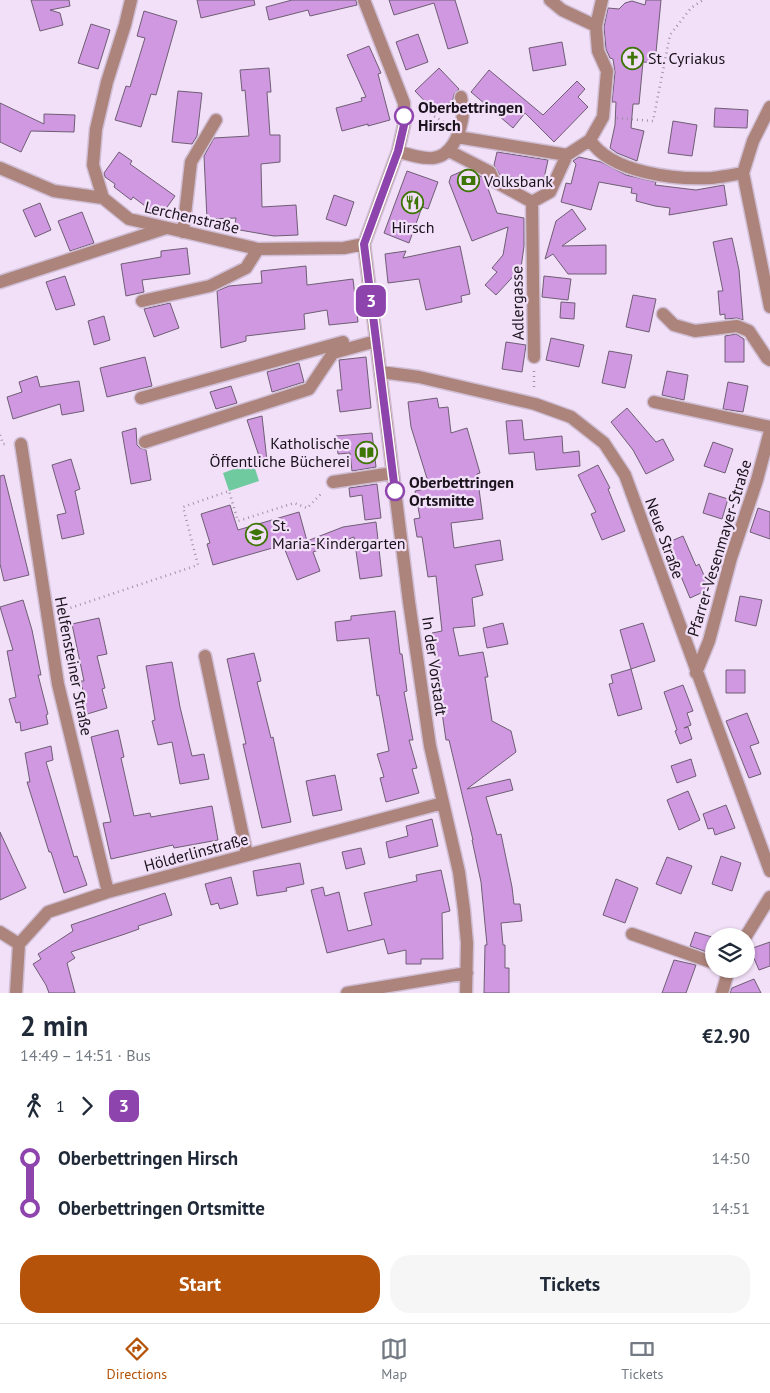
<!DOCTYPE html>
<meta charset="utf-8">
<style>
:root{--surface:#fff;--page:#f6f6f7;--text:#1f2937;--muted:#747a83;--line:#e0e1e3;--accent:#b45309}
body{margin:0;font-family:"PT Sans",sans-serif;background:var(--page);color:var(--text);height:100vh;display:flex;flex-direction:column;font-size:19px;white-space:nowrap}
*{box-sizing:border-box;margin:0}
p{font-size:16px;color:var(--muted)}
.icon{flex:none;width:28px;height:28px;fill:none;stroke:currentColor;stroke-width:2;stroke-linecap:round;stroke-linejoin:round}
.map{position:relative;height:993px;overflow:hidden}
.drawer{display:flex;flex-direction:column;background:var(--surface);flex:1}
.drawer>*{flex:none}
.badge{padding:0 10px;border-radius:8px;font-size:18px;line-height:32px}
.buttons{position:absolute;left:705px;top:928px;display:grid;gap:10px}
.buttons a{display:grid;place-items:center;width:50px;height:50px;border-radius:50%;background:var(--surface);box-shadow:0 1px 4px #0004;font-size:25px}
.map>.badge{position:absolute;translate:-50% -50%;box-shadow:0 0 0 2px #fff}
.legs{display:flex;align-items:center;gap:8px;height:55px;padding:0 20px;font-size:16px}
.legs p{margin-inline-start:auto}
.headline{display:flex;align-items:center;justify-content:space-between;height:85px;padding:0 20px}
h1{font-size:28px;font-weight:700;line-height:38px}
.cta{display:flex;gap:10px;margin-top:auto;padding:10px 20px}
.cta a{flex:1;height:58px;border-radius:20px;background:var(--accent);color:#fff;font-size:20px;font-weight:700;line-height:58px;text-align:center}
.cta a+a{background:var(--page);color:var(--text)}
ul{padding:0 20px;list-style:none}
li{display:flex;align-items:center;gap:18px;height:50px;font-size:19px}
li i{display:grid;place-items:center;width:8px;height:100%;margin:0 6px;background:currentColor}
li i::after{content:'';width:12px;height:12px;margin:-6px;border:4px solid;border-radius:50%;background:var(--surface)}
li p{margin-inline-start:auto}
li:first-child i{background:linear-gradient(#0000 50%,currentColor 0)}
li:last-child i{background:linear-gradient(currentColor 50%,#0000 0)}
.tabs{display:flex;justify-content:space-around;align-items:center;height:70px;border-top:1px solid var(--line);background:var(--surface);font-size:14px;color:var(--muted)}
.tabs a{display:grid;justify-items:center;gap:2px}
.tabs .on{color:var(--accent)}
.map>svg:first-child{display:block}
</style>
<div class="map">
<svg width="770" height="993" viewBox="0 0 770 993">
<rect width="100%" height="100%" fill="#f2dff8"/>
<path fill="#70caa0" d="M253 462 259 481 229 491 223 473Z"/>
<path fill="#cf98e0" stroke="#6f5e74" d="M31 0H69L70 6 50 10 60 13 63 25 40 31Z
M197 0H254L255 5 201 18Z
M292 0H356L357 5 310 16 308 10 269 20 266 7Z
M389 0H455L468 43 448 49 434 3 394 15Z
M646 0H661L655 63 643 62 639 104H633L631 128 644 131 637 161 617 153 610 148 615 125 616 102H612L615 72 613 59 610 58 606 49 604 27 608 8 619 9 625 3 632 1 645 5Z
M144 11 177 21 156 95 151 94 141 127 115 120 126 86 130 87 145 38 137 36Z
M91 24 110 30 98 69 78 63Z
M418 34 428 62 406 70 396 42Z
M562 42 566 65 533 71 529 48Z
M369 46 381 73 378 74 390 120 368 126V124L342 131 336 108 362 101 361 98 366 97 347 55Z
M269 68 271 92H267L270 135H280V162L261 164 262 207 296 205 298 235 274 236 234 229 236 218 207 219 204 156 214 138 249 136 245 90 242 91 240 70Z
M439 68 459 89 454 94 453 99 437 114 415 91Z
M489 70 543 115 577 81 585 89 578 97 588 107 554 142 525 113 513 128 471 92Z
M178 91 202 93 197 136 192 144 172 142Z
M0 103 44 124V114L75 115 74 132 31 131 21 152 0 142Z
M715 108 748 110 747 128 714 127Z
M673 121 697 125 692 156 668 153Z
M119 152 132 161 130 164 175 196 160 217 133 197 131 200 114 187 115 184 105 177 104 173Z
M497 152 548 160 543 183 500 175 494 165Z
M579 157 601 162 626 175 656 182 655 185 696 190 724 185 727 205 669 215 670 208 655 206 636 201 637 194 631 193 632 188 599 182 591 210 561 202 566 183 571 184 576 164 573 161Z
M467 169 484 178 497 213 524 218V246L521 268 496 295 485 285 497 272 492 268 503 255 508 227 472 241 449 182 451 176Z
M407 171 438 182 428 209 422 207 409 243 384 233Z
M334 195 354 202 346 226 326 219Z
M40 203 51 230 35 237 23 210Z
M572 209 586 229 562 246 606 245V274H568L553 254 545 259 556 221Z
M82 212 94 243 70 251 58 221Z
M732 238 739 270 743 320 737 318 725 319V314L720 315 718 291H723L713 242Z
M460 246 470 294 461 296 462 302 426 310 419 279 388 283 385 254 406 251 403 258Z
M187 248 190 274 142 280 144 292 126 296 121 264 161 257V251Z
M306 266 307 285 353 279 358 322 329 325 327 310 304 314 305 329 246 336V341L221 348 217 291 229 286 262 283 261 271Z
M65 276 75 305 56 310 46 282Z
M544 276 571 279 568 300 542 297Z
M633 295 656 299 649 332 626 327Z
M561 302 575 303 574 319 560 318Z
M170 303 179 328 154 337 144 309Z
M104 316 110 340 94 345 88 321Z
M736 334 744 339V362H725V336Z
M551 338 584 345 579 367 546 360Z
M506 342 526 345 522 372 502 369Z
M609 351 632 355 625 388 602 383Z
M145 357 152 386 107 397 100 368Z
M366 357 371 408 340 412 337 390H342L339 360Z
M299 363 304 382 272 392 267 372Z
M667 371 688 375 684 400 662 395Z
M37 376 40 387 79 381 84 411 62 415 60 404 13 419 7 397 22 392 19 382Z
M728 382 748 386 743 412 723 409Z
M231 386 237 403 216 409 210 392Z
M437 398 439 408 448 407 451 433 467 428 480 473 477 474 483 519 451 523 454 548 500 540 503 560 475 565 483 595 472 598 475 626 453 628 459 656 483 652 488 677H485L492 721 511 731 516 752 467 789 510 779 513 790 486 797 497 835 501 834 512 887 514 904H520L522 921 501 923 503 945H505V968H509V993H484L485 945H487L481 882 472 840H473L449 740H446L439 692H442L432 633 442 631 436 576 428 577 422 537H417L414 519 420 518 415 491 430 488 411 427 408 402Z
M627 408 656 442 663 439 674 460 646 474 633 450 611 422Z
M262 416 267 461 261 462 247 420Z
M522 420 524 440 562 436 563 453 579 451 580 466 536 470 534 452 509 454 506 421Z
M136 428 137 445 140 448 146 450 151 480 131 484 122 432Z
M372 433 376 467 352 471 350 453 338 454 336 436Z
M713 442 733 449 725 473 704 466Z
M71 459 80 489 75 491 84 534 62 539 57 515 66 513 52 465Z
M598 465 610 488 608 489 625 531 602 540 591 514 596 512 578 475Z
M4 475 29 575 4 581 0 564V476Z
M377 484 381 518 365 520 362 495 350 497 349 488Z
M709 493 728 499 722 519 703 513Z
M230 505 238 530 299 512 307 541 343 527 376 522 382 576 360 579 354 537 313 552 320 571 297 580 283 545 213 565 207 544 210 543 201 514Z
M758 508 770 512V539L750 532Z
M683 536 696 566 699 564 710 589 690 598 675 562 672 564 664 544Z
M740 596 762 600 756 626 735 621Z
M23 600 32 630 41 675H38L48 714 46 715 48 724 21 731 20 722 16 723 9 699 16 697 7 651 13 650 0 607Z
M395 611 400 654H402L407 691 404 692 413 740H409L417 768 412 769 419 793 386 802 380 778 384 777 377 754 389 751 379 695 377 696 369 638 337 641 335 622 351 620V616Z
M99 618 107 654 97 656 105 688 102 689 107 708 84 715 78 692 83 691 81 681H84L72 624Z
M503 623 508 644 487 648 483 628Z
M643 623 655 661 631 669 620 630Z
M254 653 261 681 257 682 271 738 273 737 291 822 262 828 243 744H246L227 659Z
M172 662 180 707 192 756 204 754 209 779 180 784 172 742 158 745 152 721 155 720 146 666Z
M631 669 642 709 618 716 609 684 613 683 611 675Z
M726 670H745V693H726Z
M683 685 693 711 687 713 691 725 684 728 688 727 692 739 680 744 675 731 677 730 664 692Z
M747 713 759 743 750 746 761 774 749 778 726 721Z
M118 730 124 757 121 758 134 816 150 813 151 817 212 806 218 840 174 848 173 845 111 859 103 823 111 822 91 737Z
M51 746 53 760 46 762 74 857 77 856 87 885 64 893 51 852H49L27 782H30L25 753Z
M691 759 696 776 677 783 671 766Z
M335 775 342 810 313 816 306 781Z
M688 791 700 820 679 830 667 800Z
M726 805 735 828 715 835 713 828 708 829 703 814Z
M432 819 438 846 389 858 386 842 408 836 406 826Z
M0 832 26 888 0 900Z
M361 848 365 864 346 869 342 852Z
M721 856 741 863 732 891 712 884Z
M667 857 692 866 681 894 656 884Z
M300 863 304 884 286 888 287 891 257 896 253 871Z
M441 870 450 911 442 913 443 959H421V964H406V950L388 954 384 939 327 953 311 890 323 887 325 896 339 892 348 931 372 925 364 893 417 881 416 875Z
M231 877 238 904 220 909 218 903 211 905 205 884Z
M616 879 638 888 625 923 603 915Z
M165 893 172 915 138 926 139 929 125 934 71 952 75 958 67 963 75 993H49L46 985 33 964 41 959 38 954 73 931 71 925Z
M695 932 712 937 707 952 690 946Z
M770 942V966L759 970 750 949Z
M674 960 696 965 686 993H662Z
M754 979 761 993H730L732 988Z"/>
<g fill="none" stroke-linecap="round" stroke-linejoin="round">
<defs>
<path id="minor" d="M131 0 125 25 107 82 96 129 93 165 103 198 129 219 258 249 344 248 364 244
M364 0 404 103V125L398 151 364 244 409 602 430 746 459 872 464 910 467 943 466 993
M550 0 562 10 596 26
M770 107 753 141 743 173 770 307
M457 137 567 155 590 140 603 117 607 71 598 51 596 26 602 0
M590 140C611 173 676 180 712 178 722 177 732 175 743 173
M398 151C409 155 421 159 433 158 451 156 459 136 462 120 464 113 462 104 461 97
M449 151 490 172 494 181 532 202 550 192 567 155
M0 168 54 191 103 198
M532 202 534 357
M183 232 191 162 216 120
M0 282 166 228
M142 301 210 286 246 268 258 249
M663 314 674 325 695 331 737 326 749 331 767 358 770 360
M381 372 419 377 535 404 571 417 604 443 625 475 770 871
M141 398 343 342
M654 402 770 427
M145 442 309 389 333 353 376 341
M21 444 58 684 108 892
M333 482 393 473
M205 656 247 855
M696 673 709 641 731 558 757 480 770 431
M0 932 19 944
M632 934 714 963
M746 936 770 897
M16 993 19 944 48 912 108 892 443 803
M347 993 467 973
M722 993 729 969"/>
</defs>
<use href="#minor" stroke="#cfbed5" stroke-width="15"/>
<path stroke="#a192a5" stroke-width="2.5" stroke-dasharray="1 4" stroke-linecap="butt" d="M417 106 447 124
M617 118 653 121 670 35 691 8 703 0
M534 371V390
M0 435 3 444H7
M61 611 198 565 183 507 229 491 238 521 294 503 307 508 323 492"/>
<use href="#minor" stroke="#ad847b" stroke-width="12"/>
</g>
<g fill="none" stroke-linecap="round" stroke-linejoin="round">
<defs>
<path id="line-1" d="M395 491 364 244 398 151 404 125V116"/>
</defs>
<use href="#line-1" stroke="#fff" stroke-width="11"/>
<use href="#line-1" stroke="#8e44ad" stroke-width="8"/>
</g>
<defs>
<symbol id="church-ring" viewBox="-11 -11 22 22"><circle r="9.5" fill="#f2dff8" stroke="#3e7605" stroke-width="1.5"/><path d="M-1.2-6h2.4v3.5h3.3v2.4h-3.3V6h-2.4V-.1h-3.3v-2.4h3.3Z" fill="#3e7605"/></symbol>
<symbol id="bank-ring" viewBox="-11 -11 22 22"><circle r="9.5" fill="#f2dff8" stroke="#3e7605" stroke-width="1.5"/><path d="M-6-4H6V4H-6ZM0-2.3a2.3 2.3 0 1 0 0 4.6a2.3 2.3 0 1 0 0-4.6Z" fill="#3e7605"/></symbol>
<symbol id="restaurant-ring" viewBox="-11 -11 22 22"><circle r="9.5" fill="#f2dff8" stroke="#3e7605" stroke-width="1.5"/><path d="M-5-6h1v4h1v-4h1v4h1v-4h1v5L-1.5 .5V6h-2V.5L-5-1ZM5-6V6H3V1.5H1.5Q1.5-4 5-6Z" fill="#3e7605"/></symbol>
<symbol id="library-ring" viewBox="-11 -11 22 22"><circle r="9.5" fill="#f2dff8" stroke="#3e7605" stroke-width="1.5"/><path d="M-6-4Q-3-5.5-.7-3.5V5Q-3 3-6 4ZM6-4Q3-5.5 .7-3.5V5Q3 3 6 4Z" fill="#3e7605"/></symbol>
<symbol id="school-ring" viewBox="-11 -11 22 22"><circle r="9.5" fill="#f2dff8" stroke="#3e7605" stroke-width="1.5"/><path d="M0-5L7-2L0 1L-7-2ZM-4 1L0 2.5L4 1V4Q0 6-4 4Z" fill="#3e7605"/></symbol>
</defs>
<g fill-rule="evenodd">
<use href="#church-ring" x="620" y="46" width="25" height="25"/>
<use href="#bank-ring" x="456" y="168" width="25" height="25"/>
<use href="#restaurant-ring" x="400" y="190" width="25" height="25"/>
<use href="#library-ring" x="354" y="440" width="25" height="25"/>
<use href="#school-ring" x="244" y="522" width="25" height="25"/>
</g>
<g fill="#fff" stroke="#8e44ad" stroke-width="2.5">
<circle cx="404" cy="116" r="9"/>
<circle cx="395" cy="491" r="9"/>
</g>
<g text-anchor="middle" stroke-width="4.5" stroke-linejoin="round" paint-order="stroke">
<g font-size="16" fill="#1a131c" stroke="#f2dff8" text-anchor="start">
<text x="648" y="64">St. Cyriakus</text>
<text x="484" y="187">Volksbank</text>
<text x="413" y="233" text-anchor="middle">Hirsch</text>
<text x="350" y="449" text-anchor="end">Katholische<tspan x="350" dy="18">Öffentliche Bücherei</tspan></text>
<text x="272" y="531">St.<tspan x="272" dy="18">Maria-Kindergarten</tspan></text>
</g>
<g font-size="16" font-weight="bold" fill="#1a131c" stroke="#f2dff8" text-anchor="start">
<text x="418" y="113">Oberbettringen<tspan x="418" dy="18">Hirsch</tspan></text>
<text x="409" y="488">Oberbettringen<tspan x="409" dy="18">Ortsmitte</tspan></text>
</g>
<g font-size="16" fill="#1a131c" stroke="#f2dff8">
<text transform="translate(192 217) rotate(13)" y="6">Lerchenstraße</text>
<text transform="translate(517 303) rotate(-91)" y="6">Adlergasse</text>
<text transform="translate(665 538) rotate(70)" y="6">Neue Straße</text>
<text transform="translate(719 548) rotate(-73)" y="6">Pfarrer-Vesenmayer-Straße</text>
<text transform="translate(74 666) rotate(79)" y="6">Helfensteiner Straße</text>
<text transform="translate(435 666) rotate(82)" y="6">In der Vorstadt</text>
<text transform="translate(196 852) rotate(-15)" y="6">Hölderlinstraße</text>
</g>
</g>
</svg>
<div class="buttons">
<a><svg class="icon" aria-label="layers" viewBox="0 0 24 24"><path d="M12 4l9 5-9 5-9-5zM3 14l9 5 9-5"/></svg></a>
</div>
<b class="badge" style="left:371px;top:301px;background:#8e44ad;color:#fff">3</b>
</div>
<section class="drawer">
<div class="headline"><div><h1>2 min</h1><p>14:49 – 14:51 · Bus</p></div><b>€2.90</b></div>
<div class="legs"><svg class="icon" aria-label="walk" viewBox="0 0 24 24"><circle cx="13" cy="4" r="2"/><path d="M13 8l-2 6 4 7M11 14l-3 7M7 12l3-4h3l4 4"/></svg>1<svg class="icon" aria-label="forward" viewBox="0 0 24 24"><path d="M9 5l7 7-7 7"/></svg><b class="badge" style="background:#8e44ad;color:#fff">3</b></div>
<ul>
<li><i style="color:#8e44ad"></i><b>Oberbettringen Hirsch</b><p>14:50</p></li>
<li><i style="color:#8e44ad"></i><b>Oberbettringen Ortsmitte</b><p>14:51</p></li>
</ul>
<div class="cta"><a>Start</a><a>Tickets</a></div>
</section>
<nav class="tabs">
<a class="on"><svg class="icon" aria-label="directions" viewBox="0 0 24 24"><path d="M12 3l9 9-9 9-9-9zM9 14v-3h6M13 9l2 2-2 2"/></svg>Directions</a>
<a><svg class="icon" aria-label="map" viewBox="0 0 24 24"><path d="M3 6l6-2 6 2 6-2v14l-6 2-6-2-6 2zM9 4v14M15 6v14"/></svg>Map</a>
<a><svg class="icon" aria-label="tickets" viewBox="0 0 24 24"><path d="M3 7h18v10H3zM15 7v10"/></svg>Tickets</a>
</nav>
